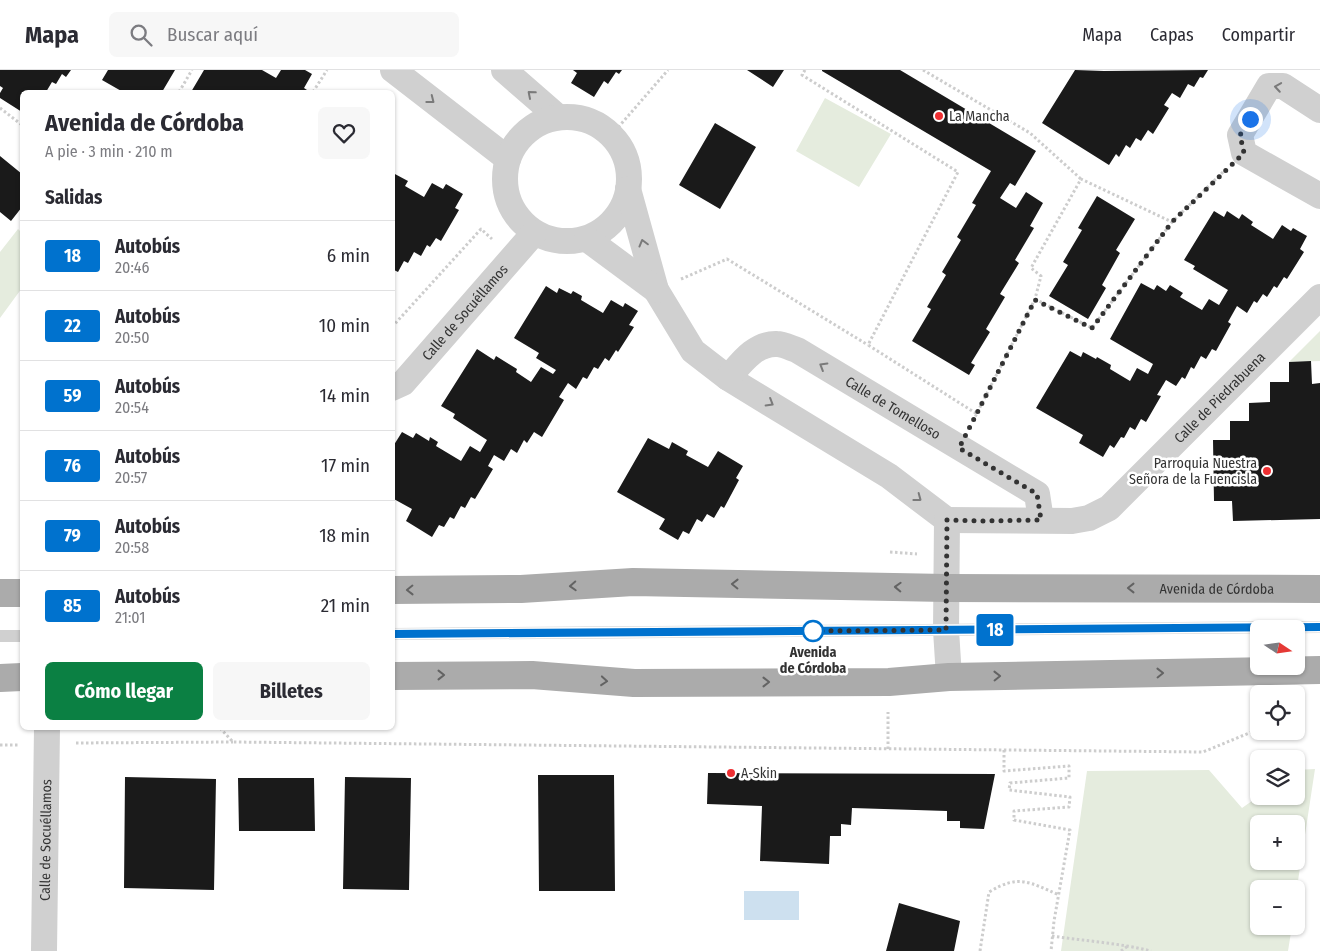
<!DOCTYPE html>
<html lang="es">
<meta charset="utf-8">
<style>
:root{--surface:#fff;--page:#f7f7f7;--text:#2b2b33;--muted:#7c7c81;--line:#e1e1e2;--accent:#0b8043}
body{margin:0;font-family:"Fira Sans Condensed",sans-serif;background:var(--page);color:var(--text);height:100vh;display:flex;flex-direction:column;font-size:19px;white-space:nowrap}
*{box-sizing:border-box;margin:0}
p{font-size:16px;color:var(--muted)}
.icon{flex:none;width:28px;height:28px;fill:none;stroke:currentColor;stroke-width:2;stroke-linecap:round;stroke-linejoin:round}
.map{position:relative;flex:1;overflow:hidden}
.details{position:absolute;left:20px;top:20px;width:375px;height:640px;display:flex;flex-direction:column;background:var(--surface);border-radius:8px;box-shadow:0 1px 4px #0004}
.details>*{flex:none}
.badge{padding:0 10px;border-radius:4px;font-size:18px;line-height:32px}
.needle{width:32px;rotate:103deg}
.fabs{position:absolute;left:1250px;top:550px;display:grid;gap:10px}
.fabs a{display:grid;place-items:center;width:55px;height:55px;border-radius:8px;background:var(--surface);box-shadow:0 1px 4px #0004;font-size:25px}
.you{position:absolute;width:25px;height:25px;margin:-12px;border:4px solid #fff;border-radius:50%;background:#1a73e8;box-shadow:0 0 0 8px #1a73e833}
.map>.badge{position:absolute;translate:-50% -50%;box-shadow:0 0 0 2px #fff}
h2{padding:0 25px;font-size:19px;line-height:45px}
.round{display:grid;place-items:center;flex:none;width:52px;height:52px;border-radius:8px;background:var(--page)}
.headline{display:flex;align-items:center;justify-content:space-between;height:85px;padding:0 25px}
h1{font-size:24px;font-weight:700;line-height:38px}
.cta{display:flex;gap:10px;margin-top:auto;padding:10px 25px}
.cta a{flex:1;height:58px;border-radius:8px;background:var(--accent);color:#fff;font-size:20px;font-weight:700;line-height:58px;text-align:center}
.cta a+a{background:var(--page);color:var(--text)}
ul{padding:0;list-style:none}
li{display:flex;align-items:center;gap:15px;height:70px;padding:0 25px;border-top:1px solid var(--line)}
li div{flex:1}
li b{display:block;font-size:19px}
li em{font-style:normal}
li .badge{min-width:55px;font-weight:700;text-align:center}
header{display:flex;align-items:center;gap:30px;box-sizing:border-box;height:70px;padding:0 25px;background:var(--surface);border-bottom:1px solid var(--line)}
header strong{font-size:24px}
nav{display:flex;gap:28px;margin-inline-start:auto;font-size:18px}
.search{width:350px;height:45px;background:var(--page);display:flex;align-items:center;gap:12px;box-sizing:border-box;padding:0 18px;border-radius:8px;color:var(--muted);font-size:19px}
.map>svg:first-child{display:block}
</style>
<header>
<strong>Mapa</strong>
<div class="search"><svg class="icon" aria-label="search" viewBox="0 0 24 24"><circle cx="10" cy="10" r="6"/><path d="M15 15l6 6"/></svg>Buscar aquí</div>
<nav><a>Mapa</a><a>Capas</a><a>Compartir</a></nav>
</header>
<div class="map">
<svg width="1320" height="881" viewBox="0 0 1320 881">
<rect width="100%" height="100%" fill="#fff"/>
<path fill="#e5ecde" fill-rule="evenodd" d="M825 28 891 64 859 117 796 81Z
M18 159 22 163V218L0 248V182Z
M1320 261V291L1289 292Z
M1315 699 1296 824V819H1259V856H1292L1288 881H1061L1087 701 1209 700 1242 738 1259 726H1296V700ZM1259 754H1296V791H1259Z"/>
<path fill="#cde0ef" d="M744 821H799V850H744Z"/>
<path fill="#1a1a1a" d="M0 0H71L66 7 62 4 56 14 52 12 46 22H22V42L0 28V23L3 18 0 16Z
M108 0H175L162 22H123L102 10Z
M204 0H262L276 8 281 0H305L312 4 304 18 307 20 306 22H191Z
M573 0H622L619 4 616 2 608 14 604 11 594 27 571 13 577 3Z
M747 0H784L773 17Z
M822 0H900L1036 81 1015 116 1010 113 1000 128 1016 138 1026 122 1043 133 1030 156 1034 158 1015 190 1019 193 1000 224 1005 227 986 259 990 262 971 293 975 295 969 305 912 271 931 239 927 237 946 205 942 202 961 170 957 167 976 135 972 133 991 101 822 1Z
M1075 0 1104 1 1208 0 1203 8 1200 7 1194 17 1188 14 1180 28 1172 23 1164 35 1169 38 1153 64 1148 60 1141 71 1136 68 1130 78 1126 75 1119 87 1116 84 1109 95 1042 53Z
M715 53 756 77 720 139 679 115Z
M0 86 22 104V137L11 151 0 142Z
M393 103 408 111 405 116 424 127 432 113 443 119 446 114 463 124 455 138 459 140 441 171 436 168 430 177 427 175 421 186 414 182 408 193 404 191 398 202 392 199Z
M1097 126 1135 149 1116 180 1120 183 1102 215 1106 218 1088 249 1049 226 1068 195 1063 192 1082 160 1078 158Z
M1214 141 1224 147 1227 141 1239 149 1242 144 1253 152 1251 155 1273 169 1282 155 1291 161 1293 158 1307 166 1300 179 1304 182 1287 209 1284 207 1277 218 1274 216 1267 227 1263 224 1257 233 1254 231 1247 243 1237 236 1228 252 1231 254 1216 281 1212 279 1206 289 1201 286 1194 299 1191 297 1185 309 1182 307 1176 316 1166 310 1157 325 1161 326 1146 352 1141 349 1135 360 1130 357 1124 368 1121 367 1114 378 1110 375 1103 387 1079 373 1083 365 1036 338 1070 281 1081 287 1083 282 1096 289 1097 287 1111 295 1110 299 1130 311 1137 298 1148 304 1153 294 1110 269 1141 213 1154 220 1157 215 1166 221 1170 215 1183 223 1180 227 1202 240 1209 229 1219 235 1228 220 1193 199 1195 196 1184 190Z
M546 216 557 223 559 218 571 224 573 221 582 226 581 230 603 243 611 230 623 237 625 233 638 241 629 255 634 257 618 282 616 280 609 291 605 288 598 299 594 297 587 309 583 307 576 319 568 313 559 327 564 330 542 367 534 362 527 373 524 370 517 383 511 379 504 391 494 385 488 396 493 399 475 429 471 427 465 438 461 436 454 449 450 447 444 457 439 455 432 467 406 451 412 439 392 428V378L402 362 413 368 416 363 429 371 430 367 438 372 436 376 461 391 470 376 480 382 487 370 453 348 455 344 441 336 477 279 494 290 496 286 517 299 516 302 531 312 541 297 553 304 556 300 536 288 539 283 514 268Z
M1311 291 1312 314 1320 313V449L1233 451 1232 431H1214L1213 370H1230V351H1249V333L1270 332V312H1289V292Z
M648 368 669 379 672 372 688 381 686 385 708 397 718 381 743 396 736 408 739 410 724 438 721 436 714 448 707 444 702 452 697 449 689 464 683 461 678 470 659 459 665 449 617 422Z
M708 703 995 704 984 759 960 758V751H947V741L852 738 851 755 841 754V766H830L829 794 760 791 762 736 707 734Z
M538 705H614L615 821H539Z
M125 707 216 709 214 820 124 818Z
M345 707 411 708 409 820 343 819Z
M238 708H314L315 761H239Z
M899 833 960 851 954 881H886Z"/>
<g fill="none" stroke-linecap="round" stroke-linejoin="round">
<path stroke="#cdcdcd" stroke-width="3" stroke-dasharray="2.5 2.5" stroke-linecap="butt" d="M805 0 802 5 958 102 868 275 977 344
M923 0 1030 63 1081 109
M179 22 192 0
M313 22 327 0
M0 38 22 55
M616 71 615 61 668 0
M681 209 727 189 868 275
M1035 229 1092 258 1172 152
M392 257 481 159 492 169
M973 351 1035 229 1041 206 1031 198 1081 109 1172 152 1223 102
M890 482 917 484
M220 658 233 672 1203 682 1254 661 1259 654
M76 673 233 672
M0 675H19
M888 679V642
M1004 680V701L1069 696V708L1010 713 1009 720 1070 727 1069 737 1014 741V750L1070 760 1054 851 1051 881
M1052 866C1085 871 1119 873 1151 881
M980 881 989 822C1019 804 1029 812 1059 825
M1121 881 1128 876"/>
<path stroke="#d0d0d0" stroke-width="12" d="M392 564 1320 557
M0 566H22"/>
<g stroke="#d0d0d0" stroke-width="26">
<path d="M393 0 508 89"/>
<path d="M504 0 558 47"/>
<path d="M1320 40 1283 16H1269L1240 65 1244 83 1320 126"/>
<circle cx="567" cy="109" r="62"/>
<path d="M628 119 656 220 693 281 728 308 889 406 947 450"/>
<path d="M587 169 656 220"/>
<path id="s1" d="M728 308C741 293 755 273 777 274 783 274 791 278 797 280L1037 424 1041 450"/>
<path id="s2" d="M392 318 403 313 534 163"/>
<path id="s3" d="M947 450 1072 451 1089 448 1109 438 1320 227"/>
<path d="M947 450 946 560 949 607"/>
<path id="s4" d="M44 881 47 658"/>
</g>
<g stroke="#ababab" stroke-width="28">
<path id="s5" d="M392 520 521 519 633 512 946 518 1320 519"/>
<path d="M0 523H22"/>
<path d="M392 606 532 605 634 613 889 612 949 607 1320 600"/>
<path d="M0 608 22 607"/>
</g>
</g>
<defs><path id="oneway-chevron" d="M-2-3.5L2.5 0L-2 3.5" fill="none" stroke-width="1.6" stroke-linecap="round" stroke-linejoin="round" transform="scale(1.25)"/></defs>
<g stroke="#7a7a7a">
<use href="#oneway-chevron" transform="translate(1278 17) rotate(-171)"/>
<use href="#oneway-chevron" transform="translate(531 24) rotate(-139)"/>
<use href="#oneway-chevron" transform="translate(431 30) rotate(38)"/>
<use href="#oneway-chevron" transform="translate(643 173) rotate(-105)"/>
<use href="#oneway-chevron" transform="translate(823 296) rotate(-149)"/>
<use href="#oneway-chevron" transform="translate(770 333) rotate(31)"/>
<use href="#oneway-chevron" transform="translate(918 428) rotate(37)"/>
</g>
<g stroke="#636363">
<use href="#oneway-chevron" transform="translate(735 514) rotate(-179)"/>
<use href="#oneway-chevron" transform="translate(573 516) rotate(177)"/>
<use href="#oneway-chevron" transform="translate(898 517) rotate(-178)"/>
<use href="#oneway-chevron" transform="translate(1131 518) rotate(-180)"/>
<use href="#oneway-chevron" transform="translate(410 520) rotate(179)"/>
<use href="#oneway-chevron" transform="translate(1160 603) rotate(-1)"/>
<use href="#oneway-chevron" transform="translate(441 605)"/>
<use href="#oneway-chevron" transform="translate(997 606) rotate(-1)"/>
<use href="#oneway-chevron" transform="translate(604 611) rotate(5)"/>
<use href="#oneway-chevron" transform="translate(766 612)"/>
</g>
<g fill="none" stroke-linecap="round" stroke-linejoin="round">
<defs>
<path id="line" d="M392 564 1320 557"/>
</defs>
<use href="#line" stroke="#fff" stroke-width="11"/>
<use href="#line" stroke="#0072ce" stroke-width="8"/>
<path stroke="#333" stroke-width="5" stroke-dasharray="0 9" d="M813 561 946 560 947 450 978 451 1041 450 1037 424 959 378 1035 230 1092 258 1172 152 1244 83 1240 65 1250 49"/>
</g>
<g fill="#ef2f32" stroke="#fff" stroke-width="2">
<circle cx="939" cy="46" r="5"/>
<circle cx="1267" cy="401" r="5"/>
<circle cx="731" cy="703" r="5"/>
</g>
<circle fill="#fff" stroke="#0072ce" stroke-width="2.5" cx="813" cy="561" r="10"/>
<g text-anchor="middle" stroke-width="5" stroke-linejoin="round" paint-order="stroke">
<g font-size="14" fill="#333" stroke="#fff" text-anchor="start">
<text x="949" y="51">La Mancha</text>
<text x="1257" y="398" text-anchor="end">Parroquia Nuestra<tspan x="1257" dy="16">Señora de la Fuencisla</tspan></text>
<text x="741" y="708">A-Skin</text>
</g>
<g font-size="14" fill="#333" stroke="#fff">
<text dy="5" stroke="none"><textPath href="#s2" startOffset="106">Calle de Socuéllamos</textPath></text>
<text dy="5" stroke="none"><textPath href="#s3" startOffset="321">Calle de Piedrabuena</textPath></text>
<text dy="5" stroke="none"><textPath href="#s1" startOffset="195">Calle de Tomelloso</textPath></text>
<text dy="5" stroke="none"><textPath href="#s5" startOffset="825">Avenida de Córdoba</textPath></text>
<text dy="5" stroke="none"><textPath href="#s4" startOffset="111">Calle de Socuéllamos</textPath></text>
</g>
<g font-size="14" font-weight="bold" fill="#333" stroke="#fff">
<text x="813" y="587">Avenida<tspan x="813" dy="16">de Córdoba</tspan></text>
</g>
</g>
</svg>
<div class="fabs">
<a><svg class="needle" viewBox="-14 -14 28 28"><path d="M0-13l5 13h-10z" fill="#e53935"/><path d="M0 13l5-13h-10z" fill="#7c7c81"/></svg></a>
<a><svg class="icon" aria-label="locate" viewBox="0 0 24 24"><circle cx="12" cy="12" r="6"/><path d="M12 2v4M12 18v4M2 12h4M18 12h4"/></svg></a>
<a><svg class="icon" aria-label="layers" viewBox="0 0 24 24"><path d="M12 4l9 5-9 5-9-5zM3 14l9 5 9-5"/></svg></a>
<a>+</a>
<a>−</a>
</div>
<div class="you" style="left:1250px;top:49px"></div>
<b class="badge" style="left:995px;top:560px;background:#0072ce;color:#fff">18</b>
<section class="details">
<div class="headline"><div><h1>Avenida de Córdoba</h1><p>A pie · 3 min · 210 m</p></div><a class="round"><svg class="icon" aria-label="heart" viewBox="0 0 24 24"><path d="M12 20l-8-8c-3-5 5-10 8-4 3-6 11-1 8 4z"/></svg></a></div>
<h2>Salidas</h2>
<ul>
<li><span class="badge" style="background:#0072ce;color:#fff">18</span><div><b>Autobús</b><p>20:46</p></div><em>6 min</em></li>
<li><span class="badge" style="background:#0072ce;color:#fff">22</span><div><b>Autobús</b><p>20:50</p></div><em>10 min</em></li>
<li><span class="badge" style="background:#0072ce;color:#fff">59</span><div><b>Autobús</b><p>20:54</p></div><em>14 min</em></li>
<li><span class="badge" style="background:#0072ce;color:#fff">76</span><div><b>Autobús</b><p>20:57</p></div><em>17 min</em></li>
<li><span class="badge" style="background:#0072ce;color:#fff">79</span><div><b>Autobús</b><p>20:58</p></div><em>18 min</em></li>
<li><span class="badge" style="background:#0072ce;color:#fff">85</span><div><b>Autobús</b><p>21:01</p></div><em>21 min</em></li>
</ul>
<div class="cta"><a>Cómo llegar</a><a>Billetes</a></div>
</section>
</div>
